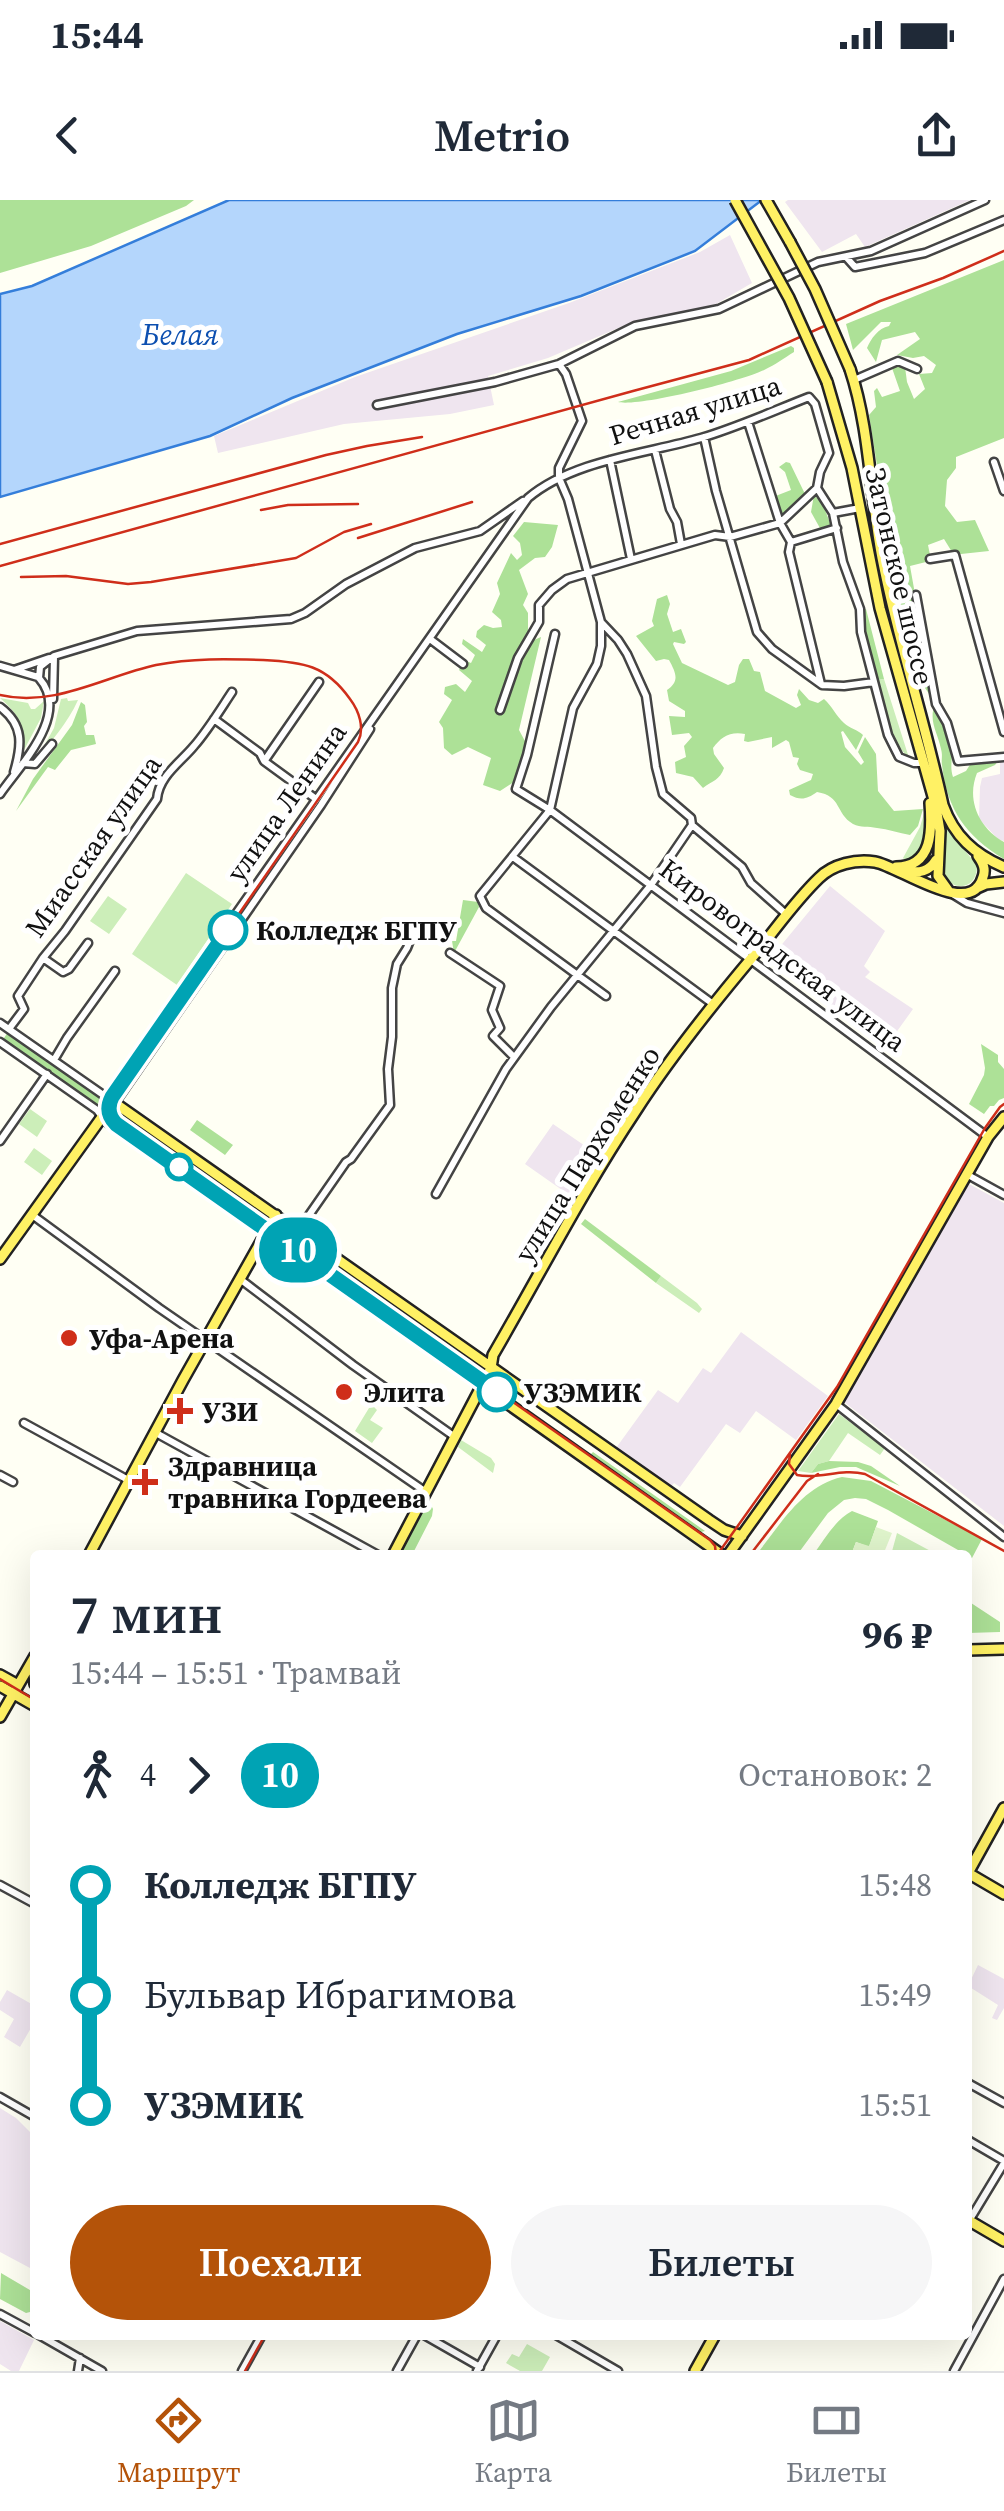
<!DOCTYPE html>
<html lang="ru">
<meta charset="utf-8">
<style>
:root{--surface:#fff;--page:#f6f6f7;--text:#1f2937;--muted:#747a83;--line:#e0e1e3;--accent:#b45309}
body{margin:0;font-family:"Source Serif 4",serif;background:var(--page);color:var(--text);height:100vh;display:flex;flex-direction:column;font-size:38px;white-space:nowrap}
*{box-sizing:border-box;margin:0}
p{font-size:32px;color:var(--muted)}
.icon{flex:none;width:55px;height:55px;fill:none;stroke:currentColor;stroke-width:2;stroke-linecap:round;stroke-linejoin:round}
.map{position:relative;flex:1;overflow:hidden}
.panel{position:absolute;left:30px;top:1350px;width:942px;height:790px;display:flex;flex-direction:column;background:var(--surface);border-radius:10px;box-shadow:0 10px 40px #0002}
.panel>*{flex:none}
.badge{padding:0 20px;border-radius:32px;font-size:35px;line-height:65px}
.map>.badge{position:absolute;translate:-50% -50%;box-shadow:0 0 0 5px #fff}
.legs{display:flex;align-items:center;gap:15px;height:110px;padding:0 40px;font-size:32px}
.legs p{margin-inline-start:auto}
.overview{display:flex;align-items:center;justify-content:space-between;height:170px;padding:0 40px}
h1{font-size:55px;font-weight:600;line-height:75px}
.cta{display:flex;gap:20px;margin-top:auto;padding:20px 40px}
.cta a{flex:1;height:115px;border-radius:60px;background:var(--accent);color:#fff;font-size:40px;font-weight:600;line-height:115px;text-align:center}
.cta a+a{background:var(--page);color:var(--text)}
ul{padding:0 40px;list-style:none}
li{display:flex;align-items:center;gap:35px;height:110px;font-size:38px}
li i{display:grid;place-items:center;width:15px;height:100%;margin:0 12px;background:currentColor}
li i::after{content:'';width:25px;height:25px;margin:-12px;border:8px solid;border-radius:50%;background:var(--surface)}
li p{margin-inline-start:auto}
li:first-child i{background:linear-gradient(#0000 50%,currentColor 0)}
li:last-child i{background:linear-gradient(currentColor 50%,#0000 0)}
.status{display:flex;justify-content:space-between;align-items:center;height:70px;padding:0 50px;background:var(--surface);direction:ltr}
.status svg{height:28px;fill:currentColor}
header{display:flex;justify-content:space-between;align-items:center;height:130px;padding:0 40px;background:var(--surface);font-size:45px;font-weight:600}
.tabs{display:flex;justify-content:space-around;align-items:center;height:140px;border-top:2px solid var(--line);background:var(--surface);font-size:28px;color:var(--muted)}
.tabs a{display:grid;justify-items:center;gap:5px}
.tabs .selected{color:var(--accent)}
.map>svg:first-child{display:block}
</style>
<div class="status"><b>15:44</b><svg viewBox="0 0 49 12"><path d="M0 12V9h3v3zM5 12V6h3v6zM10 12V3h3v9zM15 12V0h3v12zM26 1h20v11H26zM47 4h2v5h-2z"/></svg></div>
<header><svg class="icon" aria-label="back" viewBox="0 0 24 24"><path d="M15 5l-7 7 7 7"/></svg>Metrio<svg class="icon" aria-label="share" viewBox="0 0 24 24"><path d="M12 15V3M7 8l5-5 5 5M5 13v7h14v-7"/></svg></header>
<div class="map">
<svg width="1004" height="2171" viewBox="0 0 1004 2171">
<rect width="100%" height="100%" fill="#fffff4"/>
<path fill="#efe5ef" d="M788 0H970L865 47 856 34 822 52 785 2Z
M730 35 752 83 716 104 623 126 548 158 488 176 494 205 450 214 344 224 218 253 214 236 355 177 569 103 700 52Z
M1004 560V641L999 640 979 619 980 587 982 578 1000 574V561Z
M830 686 885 731 864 766 870 772 865 777 913 809 885 848 769 760Z
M553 924 597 954 572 997 525 964Z
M969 984 1004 1003V1326L844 1202Z
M741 1132 828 1196 796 1240 756 1211 740 1233 726 1224 680 1287 674 1283 670 1288 616 1248 658 1190 678 1203 703 1168 711 1173Z
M978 1765 1004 1779V1808L997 1820 992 1818 998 1805 968 1786Z
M7 1790 35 1806V1821L20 1847 4 1837 14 1819 0 1810V1802Z
M0 1908 16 1918 35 1937V2057L30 2068 0 2052Z
M0 2121 34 2140 19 2171H11L0 2164Z"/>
<path fill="#cceeb9" d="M884 479 909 558C889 540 884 505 876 480Z
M0 498 28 503 31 509H35L44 501 41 518 24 550C23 523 19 515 0 498Z
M67 498 68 501 78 500C68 523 50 542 35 562L54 528 61 499Z
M925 610C928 632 927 649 906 661L903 658 920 627Z
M944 626 977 665C978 686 958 694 944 677Z
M186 673 232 704 177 785 132 754Z
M108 696 127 709 109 734 90 721Z
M30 909 47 921 37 937 19 924Z
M34 948 52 961 42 975 24 962Z
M661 1076 697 1103 702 1109 699 1113 656 1083Z
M374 1207 377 1210 370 1220 383 1228 372 1243 355 1231 369 1208Z
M839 1214 885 1248 880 1255 848 1233 829 1261 818 1264 811 1273 798 1271Z
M461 1240 491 1258 495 1264 493 1273 458 1247Z
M897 1333 938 1355H891Z
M527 2144 550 2157 542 2171H520L506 2163 512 2154 519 2157Z"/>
<path fill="#ade197" d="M0 0H194L186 6 91 46 0 73Z
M1004 60V238L956 257V268L947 280 945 306 957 322 975 320 989 351 961 354 952 352 944 339 928 345 930 355 926 362 910 366 934 501 925 488 901 416 869 215 876 207 874 191 877 188 882 197 900 191 892 168 897 166 905 167 907 182 914 199 925 189 919 174 932 173 936 165 924 156 913 158 897 155 920 139 915 132 882 140 876 162 867 148C871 139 878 128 889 126L891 122H881L853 150 846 124Z
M791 146 794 148V152C784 158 775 165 766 169 743 181 639 207 618 202L731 171Z
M786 262 790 263 805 294 780 321 773 297 791 290 785 272 779 267Z
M814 295 823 304 831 326 821 330 811 312Z
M524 322 558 325 552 347 545 357 535 358 519 370 528 394 523 405 528 413V435L534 440 541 437 519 530 526 543 514 582 500 591 483 585 491 558 468 547 452 555 444 548 443 528 439 522 452 500 444 494 445 487 456 484 465 492 472 481 459 470 464 460 471 463 475 455 462 444 463 439 482 452 486 445 476 437 477 431 484 425 493 428 502 427 501 420 492 412 500 394 497 383 511 353 517 360 522 355 520 343 513 336Z
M667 395 670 404 667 414 673 432 681 429 686 442 684 444 674 442 673 444 682 463 728 485 735 482 739 465 743 459H749L754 471 760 472 765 491 796 508 801 505 797 495 799 489 809 500 818 503 824 499C832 506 836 516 844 523 849 528 858 530 863 535L856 550 843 531 841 532 845 547 861 565 864 562 858 552 865 537 876 554 878 591 894 611 923 609 918 626 910 635C899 633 888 629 877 628 868 626 861 628 853 624 835 613 842 596 817 592 807 599 801 601 790 595L789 590 811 580 813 574 800 570 797 564 799 558 793 557 789 542 786 540 772 548V537L748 542 744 541 745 534C730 531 721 537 713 548L714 554 724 568C720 580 712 581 703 588L693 577 676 573 675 562 686 557 684 546 692 537 689 533 672 535 669 516 685 517V511L669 501 667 490C680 481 676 473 669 460L664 459 656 461 636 436 654 426 652 421 657 399Z
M866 409 884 479 876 480 864 432 862 410Z
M81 502 85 505 87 522 84 526 86 535H94L96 544 71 550 55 570 48 567 16 611 33 579 72 525Z
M935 504C942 519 952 536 952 552 952 562 950 568 953 577L966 571 971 563 996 559 998 561 995 565 977 573C966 600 979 628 1004 642V659C966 636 947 610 942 565 941 558 943 557 941 549 938 533 928 521 935 504Z
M463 700 478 702 479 707 454 753 452 741H456Z
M8 832 103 897 96 906 2 841Z
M981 844 998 855V862L1004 869V898L999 900 994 906H990L984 914 969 904 984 875 985 868Z
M197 920 233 945 225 955 190 930Z
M585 1019 661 1076 656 1083 581 1024Z
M294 1035 471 1160V1163L292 1036Z
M593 1252 705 1331 701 1332 591 1254Z
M829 1261 858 1262 871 1266 900 1286 856 1267H840L811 1273 818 1264Z
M842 1277 871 1281 982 1339 972 1358 888 1310 866 1299 855 1298 844 1300 828 1313 797 1355H756C780 1325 802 1286 842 1277Z
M425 1303 431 1305 433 1309 432 1316 412 1355H399Z
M852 1311 878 1321 869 1347 856 1342 851 1355H813C824 1340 835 1320 852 1311Z
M968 1401 1000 1422V1432L968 1433Z
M1 2073 35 2093V2104L30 2112 26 2113 0 2099Z"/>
<path fill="#e0f5cc" d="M876 1327 892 1333 883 1355H851L856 1342 869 1346Z"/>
<path fill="#b4d6fc" stroke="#347eda" stroke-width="2.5" d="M229 0H762L695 51 581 96 457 134 292 198 210 236 0 297V94L32 86Z"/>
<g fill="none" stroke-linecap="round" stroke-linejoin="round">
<defs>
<path id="minor" d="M847 58 855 67 925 53 1004 20
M559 164 566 174 582 221 559 268V276
M854 180 898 161 917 169
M377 205 495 182 559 164 635 126 719 109 818 62 871 51 985 0
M748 222 780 323 791 342 789 352 821 484
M704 237 716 291 757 432 772 449 822 485
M655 250 670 309 677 322 681 344
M610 260 631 359
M994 262 1004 291
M559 278 568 299 601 422 618 440 627 454 646 496 656 567 663 594 691 618 692 625 742 667 751 683 787 715
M817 288 833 313 843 362 860 409 861 432 888 535 899 557 914 563H923
M833 313 860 308
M791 342 837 328
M930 359 955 355 1004 532
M916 395 936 504 947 523 958 561 1004 557
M601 423V446L597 464 573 508 550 610 480 696 486 708 606 796
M555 434 527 555 516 589 550 610 988 937
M430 439 463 464
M0 466 38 477
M14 470 49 458
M39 478 40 467 54 456 137 431 291 419 305 413 346 384 415 348 480 331 523 301
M822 485 844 486 874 482
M53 499 54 457
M0 507C24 525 22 545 14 572
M500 510 518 458 539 422V405L552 390 567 379 715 335 730 337 780 323 817 288
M214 519 260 553 264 561 316 599
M265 560 319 482
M23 563 35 564 52 544
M0 594C21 564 71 514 39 478
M513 657 713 804
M954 695 967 703 1004 713
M450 753 500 786 492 810 500 828 493 836 514 857
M43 758 63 772 69 769 88 743
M0 823 109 899
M9 829 24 809 18 796 43 758 65 731 157 599C159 576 180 563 194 546 208 530 220 510 232 492
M0 842 97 910 102 917
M54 860 67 838 115 771
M105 914 117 900 321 605 370 529
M102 917 110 896 141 849 528 298C573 260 645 254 701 238 738 227 773 211 809 197L815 204 829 253 820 272 817 288
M0 941 47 874
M968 975 1004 995
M436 994 506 869 551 807 651 685 692 625
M31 1014 159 1108 426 1292
M298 1031 346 962 351 959 390 905 388 869 392 837V788L397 764 407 748 415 728
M240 1079 353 1165 455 1237
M836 1204 1004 1337
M24 1223 130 1281
M156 1233 378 1355
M0 1275 13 1282
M0 1685 35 1704
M968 1883 1004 1903
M0 1897 35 1917
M968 1940 1004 1961
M969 2021 1004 1963
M0 2114 35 2133
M39 2135 102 2171
M424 2135 480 2167
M556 2135 618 2171
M78 2171 80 2158
M242 2171 262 2135
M397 2171 417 2135
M477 2171 497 2135
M954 2171 1004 2079"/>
<path id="major" d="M766 0 790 42
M850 169C870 229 870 296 882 358 898 441 925 522 943 605 954 636 974 654 1004 667
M827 182 852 268 880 408 936 607 940 631 938 676 948 690
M896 667C933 667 932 630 930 603
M907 671C919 673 929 672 936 660
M977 688 986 684 1004 682
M109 899 709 1320 724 1330 742 1336
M0 1059 102 917 722 1355
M89 1355 183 1180 276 1015
M393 1355 491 1168 493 1155C540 1074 583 990 635 912 671 856 712 805 755 754 776 729 795 701 819 678 833 664 856 659 875 662 899 666 971 720 983 677 986 669 983 663 978 656
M728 1355 836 1204 988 937 1004 917
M968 1450 1004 1449
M33 1462 35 1484
M0 1475 18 1485
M0 1486 35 1506
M0 1517 35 1456
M968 1673 1004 1608
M968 1673 1004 1694
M968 2020 1004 2041
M695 2171 715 2135"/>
</defs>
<use href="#minor" stroke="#444" stroke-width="11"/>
<use href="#major" stroke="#222" stroke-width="14"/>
<use href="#minor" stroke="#fff" stroke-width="6"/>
<use href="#major" stroke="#fff164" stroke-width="9"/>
<path stroke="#cf2e1a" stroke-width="2.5" d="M0 495C54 508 105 476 156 465 192 458 227 459 263 460 303 462 326 465 350 499 359 511 365 528 358 542L112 897C107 907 108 916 116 924L710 1340 715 1346 716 1355
M790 1253 789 1264 797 1275C820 1280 840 1268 865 1274L1004 1351
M717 1355 837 1187 985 928 1000 907 1004 904
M750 1355 807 1281 818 1274
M0 1479 35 1500
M245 2171 265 2135"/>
<path stroke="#cf2e1a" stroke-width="2.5" d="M261 310 288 305 358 304
M358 338 472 302
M0 344 326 255 367 246 422 237
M0 366 633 191 749 160 880 101 943 78 1004 51
M21 377 66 376 128 384 151 382 296 358 344 332 371 324"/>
<defs>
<path id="major-bridge" d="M735 0 789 98 827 182
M790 42 815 89 850 169"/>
</defs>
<use href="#major-bridge" stroke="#222" stroke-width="14" stroke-linecap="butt"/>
<use href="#major-bridge" stroke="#fff164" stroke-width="9"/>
</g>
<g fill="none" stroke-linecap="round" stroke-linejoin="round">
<defs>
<path id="line-1" d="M228 730 112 897C107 907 108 916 116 924L497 1192"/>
</defs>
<use href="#line-1" stroke="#fff" stroke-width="22"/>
<use href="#line-1" stroke="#00a3b4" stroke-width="15"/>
</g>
<g fill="#fff" stroke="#00a3b4" stroke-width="5">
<circle cx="228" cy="730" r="18"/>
<circle cx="179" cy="967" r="12"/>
<circle cx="497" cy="1192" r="18"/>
</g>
<g fill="#cf2e1a" stroke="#fff" stroke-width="4">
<circle cx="69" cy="1138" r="10"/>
<circle cx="344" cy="1192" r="10"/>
<path d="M175 1196h10v10h10v10h-10v10h-10v-10h-10v-10h10z"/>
<path d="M140 1267h10v10h10v10h-10v10h-10v-10h-10v-10h10z"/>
</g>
<g text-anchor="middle" stroke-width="10" stroke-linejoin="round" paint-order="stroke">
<g font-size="28" fill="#111" stroke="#fff">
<text transform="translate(695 210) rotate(-17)" y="10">Речная улица</text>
<text transform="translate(900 376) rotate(77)" y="10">Затонское шоссе</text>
<text transform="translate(286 602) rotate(-55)" y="10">улица Ленина</text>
<text transform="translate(93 646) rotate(-55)" y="10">Миасская улица</text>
<text transform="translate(783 755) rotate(37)" y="10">Кировоградская улица</text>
<text transform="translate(587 954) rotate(-58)" y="10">улица Пархоменко</text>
</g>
<g font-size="28" font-weight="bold" fill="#111" stroke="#fff" text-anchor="start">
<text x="256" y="740">Колледж БГПУ</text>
<text x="524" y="1202">УЗЭМИК</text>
</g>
<g font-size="28" font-weight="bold" fill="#111" stroke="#fff" text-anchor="start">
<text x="89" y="1148">Уфа-Арена</text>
<text x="364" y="1202">Элита</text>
<text x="202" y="1221">УЗИ</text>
<text x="168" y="1276">Здравница<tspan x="168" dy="32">травника Гордеева</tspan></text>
</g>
<g font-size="30" font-style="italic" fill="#0c4fb0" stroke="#fff">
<text x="180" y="145">Белая</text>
</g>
</g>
</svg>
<b class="badge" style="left:298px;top:1050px;background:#00a3b4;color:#fff">10</b>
<section class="panel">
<div class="overview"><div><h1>7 мин</h1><p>15:44 – 15:51 · Трамвай</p></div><b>96 ₽</b></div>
<div class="legs"><svg class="icon" aria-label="walk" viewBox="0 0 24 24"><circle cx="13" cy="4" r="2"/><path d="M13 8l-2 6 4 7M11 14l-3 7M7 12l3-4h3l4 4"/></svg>4<svg class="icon" aria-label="forward" viewBox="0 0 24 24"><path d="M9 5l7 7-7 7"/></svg><b class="badge" style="background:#00a3b4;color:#fff">10</b><p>Остановок: 2</p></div>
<ul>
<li><i style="color:#00a3b4"></i><b>Колледж БГПУ</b><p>15:48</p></li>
<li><i style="color:#00a3b4"></i><span>Бульвар Ибрагимова</span><p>15:49</p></li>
<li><i style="color:#00a3b4"></i><b>УЗЭМИК</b><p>15:51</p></li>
</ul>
<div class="cta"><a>Поехали</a><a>Билеты</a></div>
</section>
</div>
<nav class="tabs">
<a class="selected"><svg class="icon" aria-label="directions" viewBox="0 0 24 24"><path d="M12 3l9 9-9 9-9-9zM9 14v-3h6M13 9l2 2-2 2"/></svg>Маршрут</a>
<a><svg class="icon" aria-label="map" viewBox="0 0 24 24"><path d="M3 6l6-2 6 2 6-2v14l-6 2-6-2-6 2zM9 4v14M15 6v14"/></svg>Карта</a>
<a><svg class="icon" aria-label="tickets" viewBox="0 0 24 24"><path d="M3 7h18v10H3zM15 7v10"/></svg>Билеты</a>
</nav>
